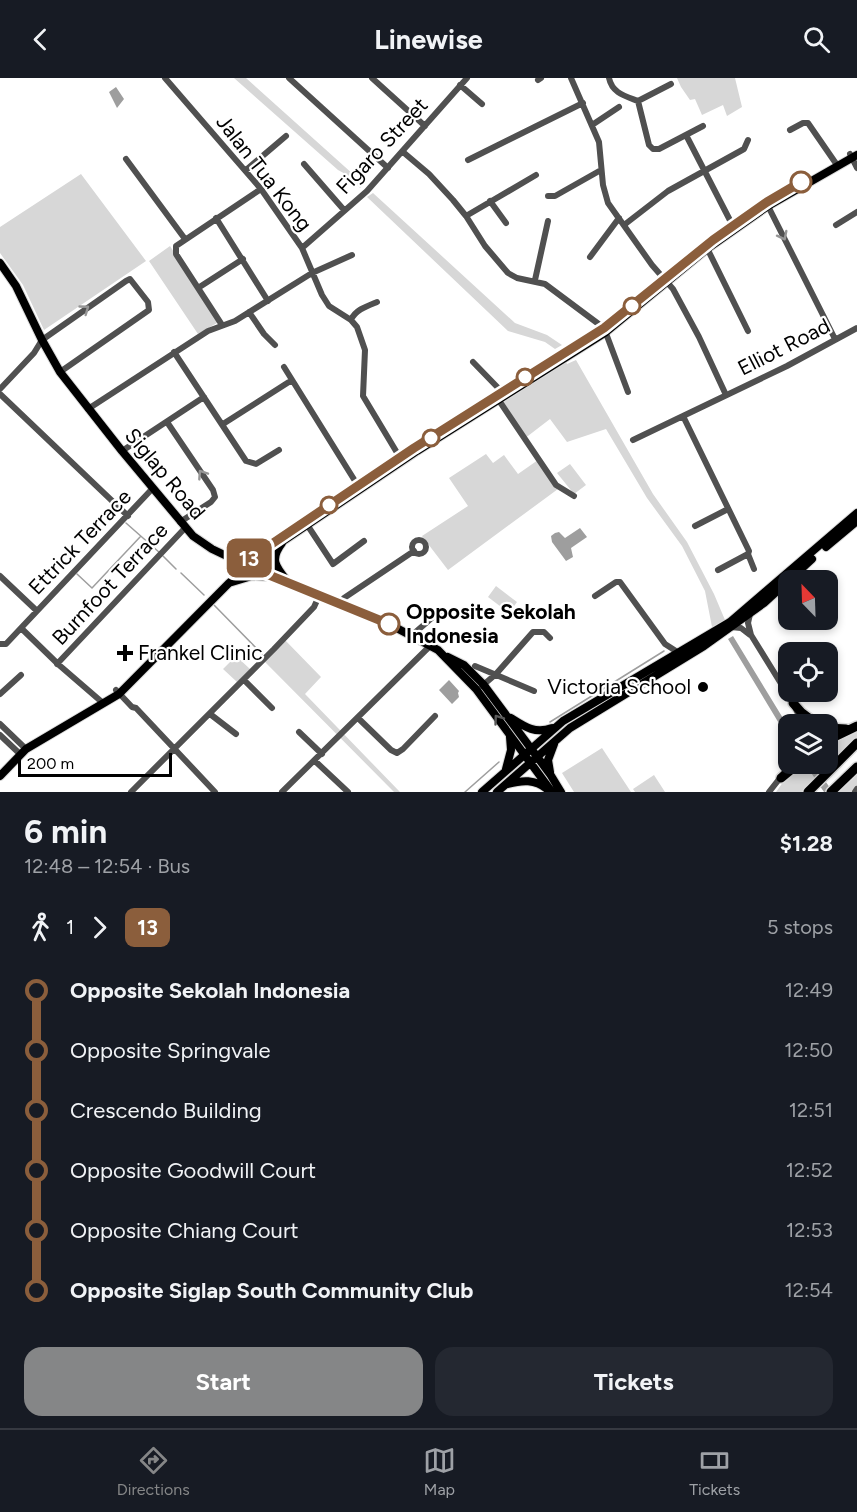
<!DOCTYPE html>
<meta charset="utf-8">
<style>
:root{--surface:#171b24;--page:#242831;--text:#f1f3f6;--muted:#9ea1a6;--line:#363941;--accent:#858687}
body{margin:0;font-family:Figtree,sans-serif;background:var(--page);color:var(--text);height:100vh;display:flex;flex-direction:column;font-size:22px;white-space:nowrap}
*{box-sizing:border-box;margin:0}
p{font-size:20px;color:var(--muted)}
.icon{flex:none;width:33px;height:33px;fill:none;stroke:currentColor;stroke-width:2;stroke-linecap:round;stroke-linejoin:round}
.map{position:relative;height:714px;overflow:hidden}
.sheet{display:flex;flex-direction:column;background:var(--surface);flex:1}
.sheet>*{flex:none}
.badge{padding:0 12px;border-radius:9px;font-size:21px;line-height:39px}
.needle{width:39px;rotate:337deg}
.tools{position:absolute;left:778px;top:492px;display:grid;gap:12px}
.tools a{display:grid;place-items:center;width:60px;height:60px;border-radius:12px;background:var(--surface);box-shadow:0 3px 9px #0003;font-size:30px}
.scale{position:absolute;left:18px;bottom:15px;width:154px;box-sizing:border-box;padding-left:6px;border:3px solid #000;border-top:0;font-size:16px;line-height:21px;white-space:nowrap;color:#000;-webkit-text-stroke:4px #fff;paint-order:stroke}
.map>.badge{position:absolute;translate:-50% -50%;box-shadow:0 0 0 3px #fff}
.legs{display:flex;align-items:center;gap:9px;height:66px;padding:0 24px;font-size:20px}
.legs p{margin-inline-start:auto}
.summary{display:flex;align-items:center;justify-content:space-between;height:102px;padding:0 24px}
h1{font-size:33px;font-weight:700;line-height:45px}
.action{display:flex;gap:12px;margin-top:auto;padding:12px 24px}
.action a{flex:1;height:69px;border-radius:18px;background:var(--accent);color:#fff;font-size:24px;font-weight:700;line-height:69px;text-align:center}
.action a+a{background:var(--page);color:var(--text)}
ul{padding:0 24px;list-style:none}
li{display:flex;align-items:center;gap:21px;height:60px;font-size:22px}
li i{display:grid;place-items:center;width:9px;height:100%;margin:0 8px;background:currentColor}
li i::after{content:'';width:15px;height:15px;margin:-8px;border:4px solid;border-radius:50%;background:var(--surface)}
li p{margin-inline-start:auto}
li:first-child i{background:linear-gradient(#0000 50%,currentColor 0)}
li:last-child i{background:linear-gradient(currentColor 50%,#0000 0)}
header{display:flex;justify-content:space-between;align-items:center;height:78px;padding:0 24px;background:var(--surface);font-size:27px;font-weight:700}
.tabs{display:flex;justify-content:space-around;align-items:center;height:84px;border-top:2px solid var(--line);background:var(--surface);font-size:16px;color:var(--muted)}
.tabs a{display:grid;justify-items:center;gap:3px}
.tabs .on{color:var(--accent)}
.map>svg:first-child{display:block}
</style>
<header><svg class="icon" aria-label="back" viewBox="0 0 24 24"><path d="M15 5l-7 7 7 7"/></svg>Linewise<svg class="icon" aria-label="search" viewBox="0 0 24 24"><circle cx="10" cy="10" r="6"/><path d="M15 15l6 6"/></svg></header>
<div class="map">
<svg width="857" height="714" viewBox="0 0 857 714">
<rect width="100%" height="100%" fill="#fff"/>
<path fill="#d7d7d7" d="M234 0H246L364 106 360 110 349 98 338 92Z
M677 0H735L742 29 727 38 723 27 702 37 695 21 690 22 681 9Z
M81 96 146 183 44 252 23 207 0 175V149Z
M373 115 515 245 547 257 562 267 555 271 545 264 508 253 367 119Z
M170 168 217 241V245L198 256 149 183Z
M564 280 567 286 576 282 653 416 687 464 714 516 725 542 712 549 705 513 682 468 647 420 606 351 567 364 550 341 524 361 498 323Z
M486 376 493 385 504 377 518 396 538 382 558 411 448 492 422 458 468 428 449 400Z
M570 386 586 407 574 416 557 395Z
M496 508 517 524 509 535 488 519Z
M284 561 321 599 305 616 400 714H394L264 583Z
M236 578 250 591 237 604 223 591Z
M857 647V668L823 699 813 686H828V649Z
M602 670 631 714H574L562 695Z
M796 686H805L818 705 810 714H776Z
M857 690V714H831Z
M654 697 665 714H635L633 711Z"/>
<path fill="#9e9e9e" d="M116 9 124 21 117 30 109 14Z
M580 450 587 459 571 470 573 479 566 483 552 464 551 458 555 455 559 454 565 460Z
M733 558 789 650V662L728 561Z
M449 602 459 613 458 615 459 619 452 626 439 612Z
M805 686H813L833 714H824Z"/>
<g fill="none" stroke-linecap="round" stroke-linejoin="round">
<path stroke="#9e9e9e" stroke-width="1.5" d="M126 445 160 475
M163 478 176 491
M181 495 204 517
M77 496 92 510 140 459
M214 527 262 576
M550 644 664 573
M465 714 499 684"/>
<defs>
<path id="major" d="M0 185 16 208 42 262 60 294 122 373 193 458 212 471 235 482 389 546 438 572 476 611 552 714
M282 465C269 482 276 489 288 504
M826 469 857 443
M232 504 252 498 270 499
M448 579 464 587 483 606 550 696 561 714
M511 640C525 649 535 656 552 650
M506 691 511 672 510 659
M550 694 548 682 554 666
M0 698 26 671 119 616 228 506 255 482 417 373 606 254 707 171 768 128 857 77
M508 706C522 702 535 701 547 711
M482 714 563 643 730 544 857 435
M497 714 570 650 704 568 764 525 812 481"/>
<path id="highway" d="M793 625 801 634 817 646
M828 650 846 651
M828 662 857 648
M781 700 798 686
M808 714 857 665
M831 714 857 689"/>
</defs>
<use href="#major" stroke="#dbdbdb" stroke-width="10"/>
<use href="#highway" stroke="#dbdbdb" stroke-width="12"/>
<path stroke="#505050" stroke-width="6" d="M165 0 261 111 302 170 322 217 329 228 351 242 357 249 365 272 363 318 402 383
M289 0 388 90
M372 0 425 48
M571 0 599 64 603 107 608 125 652 187 673 211 699 259 726 317
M609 0C612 15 625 18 638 23L671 6
M538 2 541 0
M460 7 482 26
M638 23 649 67 653 71H659L703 48
M592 47 619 29
M790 52 803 45H808L837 87
M686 57 735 152
M403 74 429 96 453 122 466 138 485 168 508 195 517 200 545 206 604 250 628 314
M850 76 857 90
M126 81 185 161
M468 82 583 25
M304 86 344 132
M246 92 286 58
M548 118H555L601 92
M490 123 506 145
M768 128 835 261
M466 138 536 97
M216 140 268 223
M624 147 668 113 744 71 748 62
M836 147 857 134
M706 168 748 253
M302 170 367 113 467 0
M590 179 619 140
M535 202 548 143
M198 210 243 181
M249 234 264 256 275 267
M351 242C355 232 367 228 377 224
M222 247 176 176V168L261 111
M174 274 246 383 256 386 279 372
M473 284 505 317
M284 289 360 411
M0 311 34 275 42 262 126 203 130 201 148 224 149 232 60 294
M0 316 128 438
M496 318 556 407 574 418
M88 331 208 253 235 243 312 195 352 177
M683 338 749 473 748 476 754 491
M167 344 213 412 215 419 211 424 180 444
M223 346 292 302
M633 362 787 288 857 250
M122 373 204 319
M304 442 333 486 364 463
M695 448 728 431
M412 469a7 7 0 1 1 14 0a7 7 0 1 1-14 0Z
M718 492 748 476
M0 498 37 533
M595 518 616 504H620L665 566 679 575
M341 527 344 520 414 473
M750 536 748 545 751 557 793 625 803 646
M731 549 741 550 750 557
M21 550 59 587 103 625
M411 558 441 532
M0 566H6L21 550 152 411
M57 586 185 450
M475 588 534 613
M244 602 272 630
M482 608 496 596 533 554H544L550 560
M116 612 132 629 136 630 215 714
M0 616 21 597
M210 636 236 656
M358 640 391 672 397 675 403 671 435 638
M0 646 26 671
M299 654 322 676
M0 657 20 676
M315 683 348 714
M131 714 274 571 314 529 319 518
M282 714 431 567
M769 714 791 686
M855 714 857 711"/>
<use href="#major" stroke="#000" stroke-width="8"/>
<use href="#highway" stroke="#000" stroke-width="9"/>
</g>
<defs><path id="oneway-chevron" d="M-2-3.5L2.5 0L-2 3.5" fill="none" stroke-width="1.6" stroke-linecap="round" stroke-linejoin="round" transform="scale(1.5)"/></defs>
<g stroke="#969696">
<use href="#oneway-chevron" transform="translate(783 158) rotate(63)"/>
<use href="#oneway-chevron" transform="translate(85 231) rotate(-36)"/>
<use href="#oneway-chevron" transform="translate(202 396) rotate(-124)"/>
</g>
<use stroke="#595959" href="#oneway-chevron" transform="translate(498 641) rotate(-126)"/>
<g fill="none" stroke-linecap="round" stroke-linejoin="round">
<defs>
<path id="line-1" d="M389 546 242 486 414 370 604 250 713 162 767 124 801 104"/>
</defs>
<use href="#line-1" stroke="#fff" stroke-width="14"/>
<use href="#line-1" stroke="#8b5e3c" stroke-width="9"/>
</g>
<g fill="#fff" stroke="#8b5e3c" stroke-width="3">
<circle cx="801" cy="104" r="10"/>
<circle cx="632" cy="228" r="8"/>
<circle cx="525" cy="299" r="8"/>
<circle cx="431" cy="360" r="8"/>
<circle cx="329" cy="427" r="8"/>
<circle cx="389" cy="546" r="10"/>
</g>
<g fill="#000" stroke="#fff" stroke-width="2">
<path d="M122 566h6v6h6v6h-6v6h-6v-6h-6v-6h6z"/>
<circle cx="703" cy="609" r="6"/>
</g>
<g text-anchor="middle" stroke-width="4.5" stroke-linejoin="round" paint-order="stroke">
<g font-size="21" fill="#000" stroke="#fff">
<text transform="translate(382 68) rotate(-47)" y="7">Figaro Street</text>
<text transform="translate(264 95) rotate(52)" y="7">Jalan Tua Kong</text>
<text transform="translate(784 269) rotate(-27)" y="7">Elliot Road</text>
<text transform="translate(165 396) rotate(50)" y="7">Siglap Road</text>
<text transform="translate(80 464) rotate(-46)" y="7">Ettrick Terrace</text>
<text transform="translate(110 506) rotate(-47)" y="7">Burnfoot Terrace</text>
</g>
<g font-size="21" font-weight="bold" fill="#000" stroke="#fff" text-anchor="start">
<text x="406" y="541">Opposite Sekolah<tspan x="406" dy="24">Indonesia</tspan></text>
</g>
<g font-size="21" fill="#000" stroke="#fff" text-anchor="start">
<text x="138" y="582">Frankel Clinic</text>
<text x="691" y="616" text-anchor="end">Victoria School</text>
</g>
</g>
</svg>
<div class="tools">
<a><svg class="needle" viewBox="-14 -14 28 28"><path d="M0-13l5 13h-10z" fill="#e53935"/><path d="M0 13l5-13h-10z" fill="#9ea1a6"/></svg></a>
<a><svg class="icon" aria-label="locate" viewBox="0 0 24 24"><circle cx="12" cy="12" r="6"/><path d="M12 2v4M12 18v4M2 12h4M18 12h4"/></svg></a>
<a><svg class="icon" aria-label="layers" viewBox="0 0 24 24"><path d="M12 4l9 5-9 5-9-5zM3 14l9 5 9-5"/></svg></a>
</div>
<div class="scale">200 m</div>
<b class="badge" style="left:249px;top:480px;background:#8b5e3c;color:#fff">13</b>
</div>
<section class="sheet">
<div class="summary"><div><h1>6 min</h1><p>12:48 – 12:54 · Bus</p></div><b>$1.28</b></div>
<div class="legs"><svg class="icon" aria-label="walk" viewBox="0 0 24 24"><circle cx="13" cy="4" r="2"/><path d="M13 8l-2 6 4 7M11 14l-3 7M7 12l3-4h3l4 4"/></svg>1<svg class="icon" aria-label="forward" viewBox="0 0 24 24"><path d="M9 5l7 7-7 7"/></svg><b class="badge" style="background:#8b5e3c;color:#fff">13</b><p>5 stops</p></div>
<ul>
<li><i style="color:#8b5e3c"></i><b>Opposite Sekolah Indonesia</b><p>12:49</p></li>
<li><i style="color:#8b5e3c"></i><span>Opposite Springvale</span><p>12:50</p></li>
<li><i style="color:#8b5e3c"></i><span>Crescendo Building</span><p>12:51</p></li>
<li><i style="color:#8b5e3c"></i><span>Opposite Goodwill Court</span><p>12:52</p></li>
<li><i style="color:#8b5e3c"></i><span>Opposite Chiang Court</span><p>12:53</p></li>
<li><i style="color:#8b5e3c"></i><b>Opposite Siglap South Community Club</b><p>12:54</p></li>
</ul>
<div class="action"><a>Start</a><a>Tickets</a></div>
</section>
<nav class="tabs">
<a class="on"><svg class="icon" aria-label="directions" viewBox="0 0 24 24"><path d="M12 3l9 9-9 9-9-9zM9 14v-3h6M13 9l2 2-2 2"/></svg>Directions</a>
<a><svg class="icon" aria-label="map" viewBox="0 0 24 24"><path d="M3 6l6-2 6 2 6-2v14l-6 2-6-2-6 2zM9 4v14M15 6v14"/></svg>Map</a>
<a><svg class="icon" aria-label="tickets" viewBox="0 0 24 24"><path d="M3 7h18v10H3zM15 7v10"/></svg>Tickets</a>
</nav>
